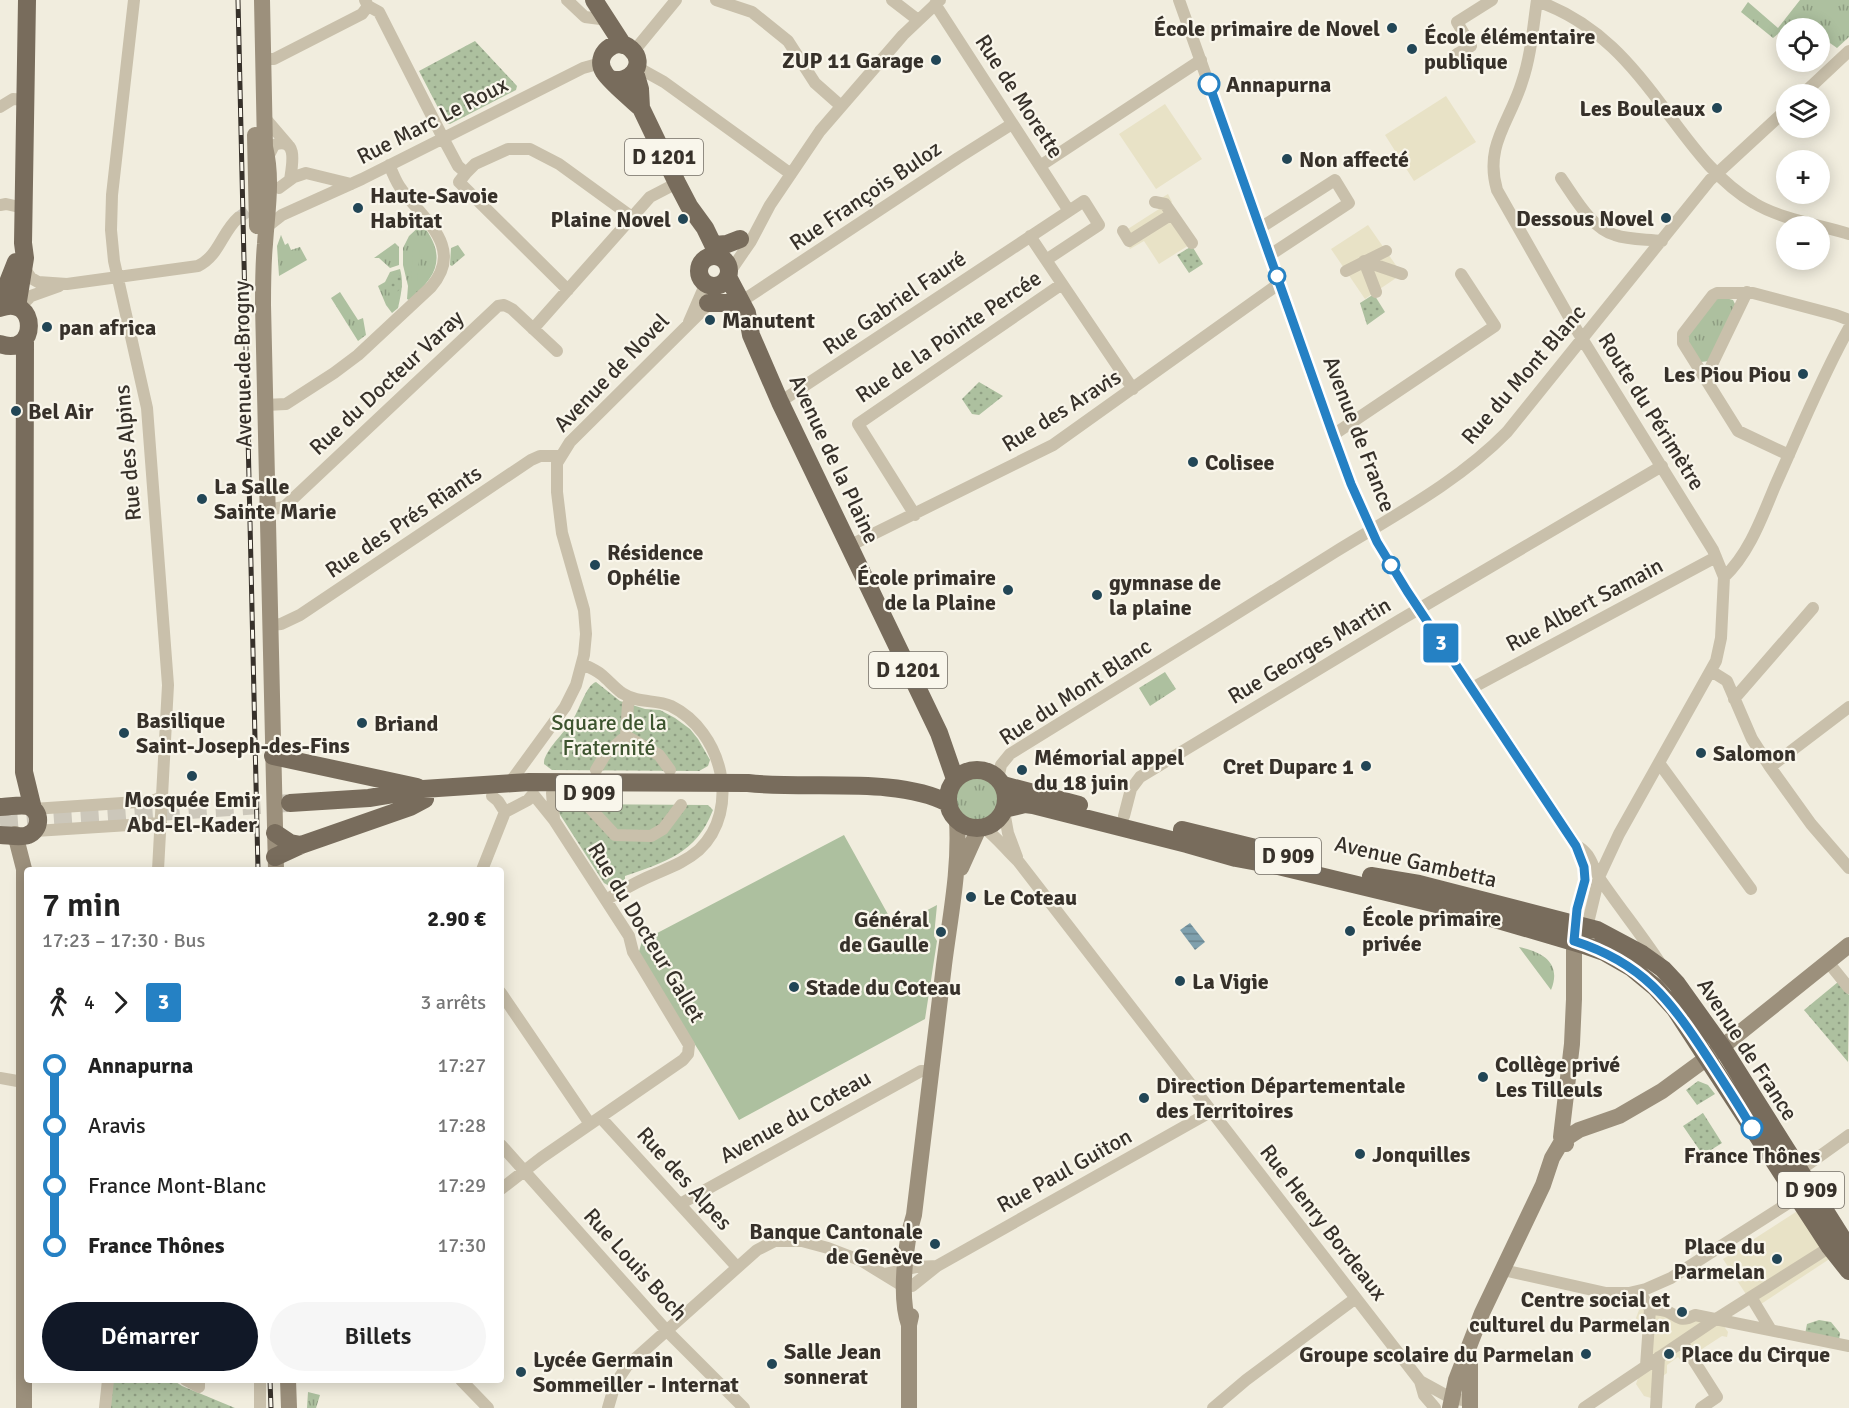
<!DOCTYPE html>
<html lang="fr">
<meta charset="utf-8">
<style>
:root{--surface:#fff;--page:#f6f6f6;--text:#222;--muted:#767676;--accent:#111827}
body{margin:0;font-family:Signika,sans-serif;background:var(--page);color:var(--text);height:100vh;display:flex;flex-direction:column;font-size:22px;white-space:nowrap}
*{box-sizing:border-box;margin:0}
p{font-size:20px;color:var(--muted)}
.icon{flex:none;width:33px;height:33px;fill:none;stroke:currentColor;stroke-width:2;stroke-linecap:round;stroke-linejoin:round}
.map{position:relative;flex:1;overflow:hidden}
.drawer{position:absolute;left:24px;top:867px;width:480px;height:516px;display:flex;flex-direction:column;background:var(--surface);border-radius:6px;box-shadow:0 3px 15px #0003}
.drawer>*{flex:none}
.badge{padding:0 12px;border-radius:4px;font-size:21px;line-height:39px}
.controls{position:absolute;left:1776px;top:18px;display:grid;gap:12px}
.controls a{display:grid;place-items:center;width:54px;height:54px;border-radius:50%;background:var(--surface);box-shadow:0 3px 15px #0003;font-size:30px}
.map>.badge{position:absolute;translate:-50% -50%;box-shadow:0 0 0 3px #fff}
.legs{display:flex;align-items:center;gap:9px;height:66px;padding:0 18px;font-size:20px}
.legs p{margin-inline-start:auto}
.head{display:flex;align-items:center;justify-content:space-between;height:102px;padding:0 18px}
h1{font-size:33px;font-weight:600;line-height:45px}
.cta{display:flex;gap:12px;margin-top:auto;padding:12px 18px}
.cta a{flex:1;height:69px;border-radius:36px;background:var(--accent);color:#fff;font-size:24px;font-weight:600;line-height:69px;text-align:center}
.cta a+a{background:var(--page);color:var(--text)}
ul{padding:0 18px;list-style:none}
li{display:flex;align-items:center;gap:21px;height:60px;font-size:22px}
li i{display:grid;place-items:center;width:9px;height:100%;margin:0 8px;background:currentColor}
li i::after{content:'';width:15px;height:15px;margin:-8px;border:4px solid;border-radius:50%;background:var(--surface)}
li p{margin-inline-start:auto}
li:first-child i{background:linear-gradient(#0000 50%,currentColor 0)}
li:last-child i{background:linear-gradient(currentColor 50%,#0000 0)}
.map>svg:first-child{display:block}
</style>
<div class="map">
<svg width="1849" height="1408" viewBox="0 0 1849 1408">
<defs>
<pattern id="grass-tufts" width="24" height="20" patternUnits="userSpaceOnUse" patternTransform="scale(1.5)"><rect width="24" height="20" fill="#adc09f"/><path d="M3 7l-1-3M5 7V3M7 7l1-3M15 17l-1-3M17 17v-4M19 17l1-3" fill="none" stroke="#8e9d82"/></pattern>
<pattern id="park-dots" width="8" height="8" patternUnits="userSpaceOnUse" patternTransform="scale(1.5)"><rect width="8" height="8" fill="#adc09f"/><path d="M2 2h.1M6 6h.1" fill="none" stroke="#8e9d82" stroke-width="1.8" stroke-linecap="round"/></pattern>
<pattern id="water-rules" width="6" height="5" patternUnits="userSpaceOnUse" patternTransform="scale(1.5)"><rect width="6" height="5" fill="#7fa0ad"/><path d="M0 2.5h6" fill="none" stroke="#69838d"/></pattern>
</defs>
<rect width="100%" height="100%" fill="#f1edde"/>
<path fill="url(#grass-tufts)" d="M1800 0H1849V37L1837 48 1820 36V28H1808L1795 20 1773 38 1741 12 1748 2 1778 28Z
M422 224C447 256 438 276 409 300L407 299 408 286 403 265V248L409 236Z
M281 235 285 245 288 243 291 250 300 247 307 260 279 276 277 246Z
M395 243 399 247V265L390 268 379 258H374Z
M458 245 465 255 452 266 450 265 451 248Z
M400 269C404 283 401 294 398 308L392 313 386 305 378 286 385 282 390 272Z
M340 292 358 320 363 318 366 335 358 341 331 298Z
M1722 297 1733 300 1736 306 1709 361 1701 362 1688 343V333L1716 299Z
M1165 672 1176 689 1150 706 1139 688Z
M955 799a22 22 0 1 1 44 0a22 22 0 1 1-44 0Z
M1519 947C1543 952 1562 963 1551 990Z
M308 1392 320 1395 316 1408H307Z"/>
<path fill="url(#park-dots)" d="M475 41 517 86 516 90 450 124 446 123 419 71Z
M1192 246 1203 264 1189 273 1177 255Z
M395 276H400L402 287 394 295H390C387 287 388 282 395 276Z
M1371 296H1375L1385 312 1367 325 1360 303Z
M979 382 1003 396 979 415 972 414 962 399Z
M596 682 620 701 645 709 660 710 675 718 690 729 698 739 710 760 708 766 699 771 552 770 544 764C543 752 565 732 572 721 579 711 586 685 596 682Z
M561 804 708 805 713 810C696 854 665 862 625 876V879L611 887 604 883 557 810V806Z
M1838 982 1849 995 1848 1062 1804 1010Z
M1698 1081 1708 1085 1715 1094 1697 1105 1686 1090Z
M1703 1113 1722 1143 1703 1155 1683 1126Z
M1819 1320 1831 1322 1840 1333 1839 1340 1805 1334 1807 1324Z
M113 1380H173L182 1386 235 1408H109Z"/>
<path fill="#adc09f" d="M413 249 420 250 417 281H411Z
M844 835 895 927 937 905 934 936 937 941 925 1019 739 1120 701 1054 638 955 642 941Z"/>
<path fill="#e8e2c6" d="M1446 96 1476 142 1414 181 1385 135Z
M1165 104 1202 159 1156 189 1119 134Z
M1168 194 1172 202 1170 204 1194 242 1159 264 1144 241 1130 249 1120 234 1159 209 1155 202Z
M1368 225 1402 274 1365 299 1331 249Z
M1799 1210 1831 1258 1755 1308 1723 1259Z
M1659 1304 1675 1312 1716 1315 1728 1332 1727 1337 1722 1336 1682 1362 1678 1357 1667 1365V1373L1663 1376 1651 1398 1644 1396 1636 1384 1643 1364 1645 1322 1640 1325 1636 1318 1639 1310Z"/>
<path fill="url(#water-rules)" d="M1190 923 1205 942 1195 950 1180 930Z"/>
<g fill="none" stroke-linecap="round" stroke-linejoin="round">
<path stroke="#ccc7ba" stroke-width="12" stroke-dasharray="12 6" stroke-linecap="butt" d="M238 218 262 201"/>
<path stroke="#ccc7ba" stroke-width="18" stroke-dasharray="18 9" stroke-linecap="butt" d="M0 823 289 803"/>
<path stroke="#c9c0ab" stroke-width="12" d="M134 0 112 195 111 230 114 261 147 408 168 685 158 870
M365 0 368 6 379 12 443 138 458 166 466 173 459 182 568 290
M567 0 585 17 608 20
M716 0 752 12 788 41 815 83 841 106
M892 0 918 20
M1179 0 1351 484 1377 542 1397 575 1577 846 1584 867 1585 880 1574 923
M1537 0C1533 27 1531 56 1522 82 1510 122 1484 145 1497 190L1573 324 1713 550 1724 577
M1537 1C1597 22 1633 65 1669 115 1693 147 1718 182 1754 203 1780 219 1820 225 1849 234
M935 4 1069 211
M634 51 676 0
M1457 54 1471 46 1457 22 1492 0
M263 59H274L362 14 368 6
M637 67 664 82 791 174
M1803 94 1849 51
M0 107 13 99 26 100
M264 117 288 145
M268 157 274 145C299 136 292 166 290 180
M1040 166 1201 60
M466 173 475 164 508 149H530L559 164 632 217
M1561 178C1575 198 1591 228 1615 235 1629 240 1646 239 1662 241
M279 188 294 177 306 173 351 184
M1155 202 1165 204 1192 243
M0 205 6 204 24 208
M1260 228 1335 180 1349 203 1270 255
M264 229 282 215 362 179 583 68 601 63
M1123 231 1129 241 1172 214
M1046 260 1133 389
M24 268 31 278 38 282 67 284 198 266C219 256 222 232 238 218
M1346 271 1386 251
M729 273 751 241 770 205 820 131 903 35 940 0
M1376 292 1364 261 1402 274
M742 301 958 158 1012 124
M19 308 31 296 59 286
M689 322 706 283
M533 329 650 197 677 183
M1705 379 1747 292
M780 402 1084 201 1099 225 1046 260 1030 236
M265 405 286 404 334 373 358 355 431 287C465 248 424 220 402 190 396 183 393 173 389 165
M1333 435 1495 326 1461 274
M1789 455 1738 431 1683 343V334L1713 295 1717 293H1753L1836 315 1849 320
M267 510 284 507 498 306 504 305 512 309 557 351
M915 515 858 424 1062 284
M849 546 1053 445 1280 283
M270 625 281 624 300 615 531 460 540 456H560
M582 664C589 667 596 670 602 675 609 681 615 688 622 693 639 704 655 699 671 706 722 731 742 809 699 850 683 864 665 869 646 878 633 884 619 892 606 900
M1711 671 1727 681 1752 739 1770 767 1811 824 1849 868
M1472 688 1716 557
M1734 699 1813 608
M626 736 659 755 670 770
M1659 763 1751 889
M1770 767 1849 707
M596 770 605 755 626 736 628 704
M998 779 1001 765 1010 754C1119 687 1227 620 1335 552 1395 515 1458 482 1507 432L1710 180 1786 110
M508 783 514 777 565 707 576 685 584 655 586 634 584 610 562 533 557 492V463L570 442 703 310 718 286
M552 793 554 819
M492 796 498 801 505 812
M590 805V808L615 835 651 836 663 829 681 805
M33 809 152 801 162 797
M1004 811 1008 833 1017 857
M1124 816 1131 789 1140 777 1400 620 1662 466
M983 827C997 837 1006 850 1018 861L1420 1381 1424 1395 1435 1408
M35 831 161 823
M1577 846C1591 853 1592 867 1600 879 1619 907 1641 934 1660 963
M482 870 505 812 528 800 533 794 554 820 629 936 633 952 689 1045 688 1054 683 1060 541 1158 501 1189
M1587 927 1599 877 1619 834 1716 661 1721 638 1724 577C1749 554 1762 517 1775 486 1799 433 1821 378 1849 328
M1828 962 1849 988
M501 993 590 1124
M0 1078 23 1082
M601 1118 737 1267
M501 1145 666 1330 744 1408
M1799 1171 1849 1135
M680 1204 921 1071H931
M1503 1270 1606 1293H1629L1646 1289 1671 1278 1798 1197
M884 1274 917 1267 937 1266
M1639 1291 1650 1309 1646 1366
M1751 1297 1771 1330
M1650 1309C1655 1309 1661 1310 1666 1311 1678 1315 1679 1324 1695 1315L1849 1346
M1682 1342 1717 1397 1701 1408
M186 1380 199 1387V1380
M260 1380V1408
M461 1380 488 1408
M1420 1381 1451 1398 1469 1401
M105 1408 108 1380
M608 1408 615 1384 627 1366 757 1250 775 1241H802L828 1248 862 1261 901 1285 912 1286 937 1266 1212 1111
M1213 1408 1246 1380 1356 1298
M1584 1408 1716 1319 1830 1247
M1656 1408 1659 1357"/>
<path stroke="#9c907c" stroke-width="16" d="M262 0 265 147C273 179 267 212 265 244 263 264 263 285 263 305L276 870
M255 135 257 226
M15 834 24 869V1408
M961 868 979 828
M1566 1144 1561 1137 1572 1044 1574 999V930
M909 1325C899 1298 905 1243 914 1215 924 1132 934 1048 944 965 950 917 960 870 957 820
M288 1380 289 1408
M909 1408V1325L911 1316
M1450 1408 1456 1380 1482 1313 1543 1185 1552 1158 1562 1141 1579 1130 1619 1116 1662 1091 1722 1047 1849 945
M1470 1408V1357"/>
<path stroke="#786c5c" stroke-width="18" d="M594 0 623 45
M635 72 640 89 641 108 677 183 689 206 705 228 719 257
M611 79C629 85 648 64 631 49 616 35 593 55 604 72 609 81 632 100 641 108
M714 245 727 244 740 239
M699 271a15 15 0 1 1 30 0a15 15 0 1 1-30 0Z
M728 277 747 313 751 335 780 402 939 733 955 779
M708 303H730
M4 306 5 290 16 262
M17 307 25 258 23 243 27 0
M0 308C38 293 39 358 0 344
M25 339 24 772 33 809
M273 756 417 787
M948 799a29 29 0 1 1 58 0a29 29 0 1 1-58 0Z
M1003 785 1079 805
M290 803 369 798 423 789 529 782 748 783C808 790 897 776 948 803
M0 807C9 807 20 804 28 806 42 811 41 830 28 835 22 838 7 835 0 835
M1004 809 1025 804 1033 805 1187 844 1236 858 1274 865 1478 914 1584 945 1604 952 1632 968 1655 987 1675 1009 1830 1247 1849 1271
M1182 830 1280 854
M275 833 290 843 301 845
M275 857 301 845 410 807 425 799
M1371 876 1419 884 1597 930 1642 954 1663 969 1677 984 1722 1047 1849 1249"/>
<defs>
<path id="rail" d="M238 0 258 870
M270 1380 271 1408"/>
</defs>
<use href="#rail" stroke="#37312a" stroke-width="5"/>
<use href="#rail" stroke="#f9f6eb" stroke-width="3" stroke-dasharray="9" stroke-linecap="butt"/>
</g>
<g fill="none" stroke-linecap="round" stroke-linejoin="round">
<defs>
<path id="line-1" d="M1209 84 1333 435 1351 484 1377 542 1407 591 1576 846 1584 867 1585 880 1577 909 1574 941C1643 963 1670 1000 1708 1058 1723 1081 1738 1104 1752 1128"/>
</defs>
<use href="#line-1" stroke="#fff" stroke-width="14"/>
<use href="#line-1" stroke="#2581c4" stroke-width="9"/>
</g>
<g fill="#224656" stroke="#f9f6eb" stroke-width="2">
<circle cx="1392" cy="28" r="6"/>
<circle cx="1412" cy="49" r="6"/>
<circle cx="936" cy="60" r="6"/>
<circle cx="1717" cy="108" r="6"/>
<circle cx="1287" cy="159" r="6"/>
<circle cx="358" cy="208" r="6"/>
<circle cx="1666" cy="218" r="6"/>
<circle cx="683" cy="219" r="6"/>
<circle cx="710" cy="320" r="6"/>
<circle cx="47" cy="327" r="6"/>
<circle cx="1803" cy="374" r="6"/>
<circle cx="16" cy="411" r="6"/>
<circle cx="1193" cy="462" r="6"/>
<circle cx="202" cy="499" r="6"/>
<circle cx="595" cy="565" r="6"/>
<circle cx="1008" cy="590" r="6"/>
<circle cx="1097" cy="595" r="6"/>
<circle cx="362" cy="723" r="6"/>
<circle cx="124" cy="733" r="6"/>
<circle cx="1701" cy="753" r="6"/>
<circle cx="1366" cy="766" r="6"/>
<circle cx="1022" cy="770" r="6"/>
<circle cx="192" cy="776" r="6"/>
<circle cx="971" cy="897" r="6"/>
<circle cx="1350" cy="931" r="6"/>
<circle cx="941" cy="932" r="6"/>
<circle cx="1180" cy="981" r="6"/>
<circle cx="794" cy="987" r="6"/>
<circle cx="1483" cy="1077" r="6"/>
<circle cx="1144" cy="1098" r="6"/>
<circle cx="1360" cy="1154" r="6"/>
<circle cx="935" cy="1244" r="6"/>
<circle cx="1777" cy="1259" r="6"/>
<circle cx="1682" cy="1312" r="6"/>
<circle cx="1586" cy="1354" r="6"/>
<circle cx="1669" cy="1354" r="6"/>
<circle cx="772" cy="1364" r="6"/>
<circle cx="521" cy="1372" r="6"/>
</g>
<g fill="#fff" stroke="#2581c4" stroke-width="3">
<circle cx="1209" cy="84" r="10"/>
<circle cx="1277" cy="276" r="8"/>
<circle cx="1391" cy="565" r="8"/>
<circle cx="1752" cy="1128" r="10"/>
</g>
<g text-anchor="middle" stroke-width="4.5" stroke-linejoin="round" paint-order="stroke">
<g fill="#f9f6eb" stroke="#716c64" stroke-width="1.5">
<rect x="625" y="139" width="78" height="36" rx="4.5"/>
<rect x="869" y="652" width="78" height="36" rx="4.5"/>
<rect x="556" y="775" width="66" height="36" rx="4.5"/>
<rect x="1255" y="838" width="66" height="36" rx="4.5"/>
<rect x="1778" y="1172" width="66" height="36" rx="4.5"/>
</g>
<g font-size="21" font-weight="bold" fill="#37312a">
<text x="664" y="164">D 1201</text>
<text x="908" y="677">D 1201</text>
<text x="589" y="800">D 909</text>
<text x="1288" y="863">D 909</text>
<text x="1811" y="1197">D 909</text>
</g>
<g font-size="22" font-weight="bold" fill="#37312a" stroke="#f9f6eb" text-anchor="start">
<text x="1380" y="36" text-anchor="end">École primaire de Novel</text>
<text x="1424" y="44">École élémentaire<tspan x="1424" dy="25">publique</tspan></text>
<text x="924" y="68" text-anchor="end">ZUP 11 Garage</text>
<text x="1705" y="116" text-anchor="end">Les Bouleaux</text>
<text x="1299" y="167">Non affecté</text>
<text x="370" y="203">Haute-Savoie<tspan x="370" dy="25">Habitat</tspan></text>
<text x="1654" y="226" text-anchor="end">Dessous Novel</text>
<text x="671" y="227" text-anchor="end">Plaine Novel</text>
<text x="722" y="328">Manutent</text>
<text x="59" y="335">pan africa</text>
<text x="1791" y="382" text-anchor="end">Les Piou Piou</text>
<text x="28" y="419">Bel Air</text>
<text x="1205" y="470">Colisee</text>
<text x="214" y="494">La Salle<tspan x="214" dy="25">Sainte Marie</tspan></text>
<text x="607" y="560">Résidence<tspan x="607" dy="25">Ophélie</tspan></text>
<text x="996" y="585" text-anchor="end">École primaire<tspan x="996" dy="25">de la Plaine</tspan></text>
<text x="1109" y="590">gymnase de<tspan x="1109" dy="25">la plaine</tspan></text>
<text x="136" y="728">Basilique<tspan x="136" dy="25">Saint-Joseph-des-Fins</tspan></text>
<text x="374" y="731">Briand</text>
<text x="1713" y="761">Salomon</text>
<text x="1034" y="765">Mémorial appel<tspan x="1034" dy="25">du 18 juin</tspan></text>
<text x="1354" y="774" text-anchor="end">Cret Duparc 1</text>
<text x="192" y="807" text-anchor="middle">Mosquée Emir<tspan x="192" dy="25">Abd-El-Kader</tspan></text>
<text x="983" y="905">Le Coteau</text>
<text x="1362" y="926">École primaire<tspan x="1362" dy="25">privée</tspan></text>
<text x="929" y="927" text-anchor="end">Général<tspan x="929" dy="25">de Gaulle</tspan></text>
<text x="1192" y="989">La Vigie</text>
<text x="806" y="995">Stade du Coteau</text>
<text x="1495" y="1072">Collège privé<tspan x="1495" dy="25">Les Tilleuls</tspan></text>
<text x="1156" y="1093">Direction Départementale<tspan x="1156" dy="25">des Territoires</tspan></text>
<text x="1372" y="1162">Jonquilles</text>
<text x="923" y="1239" text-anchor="end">Banque Cantonale<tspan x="923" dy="25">de Genève</tspan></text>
<text x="1765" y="1254" text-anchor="end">Place du<tspan x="1765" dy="25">Parmelan</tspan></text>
<text x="1670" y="1307" text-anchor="end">Centre social et<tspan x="1670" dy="25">culturel du Parmelan</tspan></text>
<text x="784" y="1359">Salle Jean<tspan x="784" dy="25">sonnerat</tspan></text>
<text x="1574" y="1362" text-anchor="end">Groupe scolaire du Parmelan</text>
<text x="1681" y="1362">Place du Cirque</text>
<text x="533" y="1367">Lycée Germain<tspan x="533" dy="25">Sommeiller - Internat</tspan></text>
</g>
<g font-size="22" font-weight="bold" fill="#37312a" stroke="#f9f6eb" text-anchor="start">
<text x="1226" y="92">Annapurna</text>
<text x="1752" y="1163" text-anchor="middle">France Thônes</text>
</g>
<g font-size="22" fill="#37312a" stroke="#f9f6eb">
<text transform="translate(1020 96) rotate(57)" y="8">Rue de Morette</text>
<text transform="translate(432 120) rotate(-27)" y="8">Rue Marc Le Roux</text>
<text transform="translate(865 195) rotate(-34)" y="8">Rue François Buloz</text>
<text transform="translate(894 302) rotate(-34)" y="8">Rue Gabriel Fauré</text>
<text transform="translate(948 336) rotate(-34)" y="8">Rue de la Pointe Percée</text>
<text transform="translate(242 364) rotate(-91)" y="8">Avenue de Brogny</text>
<text transform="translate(611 372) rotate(-46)" y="8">Avenue de Novel</text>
<text transform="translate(1523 374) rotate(-49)" y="8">Rue du Mont Blanc</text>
<text transform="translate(386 382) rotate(-43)" y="8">Rue du Docteur Varay</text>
<text transform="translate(1061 410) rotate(-32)" y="8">Rue des Aravis</text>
<text transform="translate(1652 411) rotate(58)" y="8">Route du Périmètre</text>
<text transform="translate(1360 434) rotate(69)" y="8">Avenue de France</text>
<text transform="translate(127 453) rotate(-95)" y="8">Rue des Alpins</text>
<text transform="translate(835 459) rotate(65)" y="8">Avenue de la Plaine</text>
<text transform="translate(403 521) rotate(-34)" y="8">Rue des Prés Riants</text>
<text transform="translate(1584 604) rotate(-28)" y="8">Rue Albert Samain</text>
<text transform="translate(1309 650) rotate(-31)" y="8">Rue Georges Martin</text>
<text transform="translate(1075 691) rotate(-33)" y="8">Rue du Mont Blanc</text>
<text transform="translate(1416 861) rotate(13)" y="8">Avenue Gambetta</text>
<text transform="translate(647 932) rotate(59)" y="8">Rue du Docteur Gallet</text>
<text transform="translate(1748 1049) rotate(57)" y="8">Avenue de France</text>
<text transform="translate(795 1116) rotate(-29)" y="8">Avenue du Coteau</text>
<text transform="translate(1064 1170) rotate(-29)" y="8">Rue Paul Guiton</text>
<text transform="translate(685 1178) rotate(48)" y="8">Rue des Alpes</text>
<text transform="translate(1324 1222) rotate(52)" y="8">Rue Henry Bordeaux</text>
<text transform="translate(636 1264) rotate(48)" y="8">Rue Louis Boch</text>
</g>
<g font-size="22" fill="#3d542f" stroke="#f9f6eb">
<text x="609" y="730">Square de la<tspan x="609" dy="25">Fraternité</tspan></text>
</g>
</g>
</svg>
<div class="controls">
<a><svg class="icon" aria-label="locate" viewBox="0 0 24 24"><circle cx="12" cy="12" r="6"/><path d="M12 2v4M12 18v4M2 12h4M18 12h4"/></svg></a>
<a><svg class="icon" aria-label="layers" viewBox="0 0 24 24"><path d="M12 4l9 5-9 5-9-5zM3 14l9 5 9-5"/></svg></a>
<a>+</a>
<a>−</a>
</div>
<b class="badge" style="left:1441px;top:643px;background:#2581c4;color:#fff">3</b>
<section class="drawer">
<div class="head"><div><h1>7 min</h1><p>17:23 – 17:30 · Bus</p></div><b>2.90 €</b></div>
<div class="legs"><svg class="icon" aria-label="walk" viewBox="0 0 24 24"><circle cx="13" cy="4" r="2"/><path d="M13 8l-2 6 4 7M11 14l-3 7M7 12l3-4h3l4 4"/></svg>4<svg class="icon" aria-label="forward" viewBox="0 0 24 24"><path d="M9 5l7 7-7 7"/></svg><b class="badge" style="background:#2581c4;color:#fff">3</b><p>3 arrêts</p></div>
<ul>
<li><i style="color:#2581c4"></i><b>Annapurna</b><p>17:27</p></li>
<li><i style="color:#2581c4"></i><span>Aravis</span><p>17:28</p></li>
<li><i style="color:#2581c4"></i><span>France Mont-Blanc</span><p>17:29</p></li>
<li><i style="color:#2581c4"></i><b>France Thônes</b><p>17:30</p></li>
</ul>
<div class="cta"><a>Démarrer</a><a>Billets</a></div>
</section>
</div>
